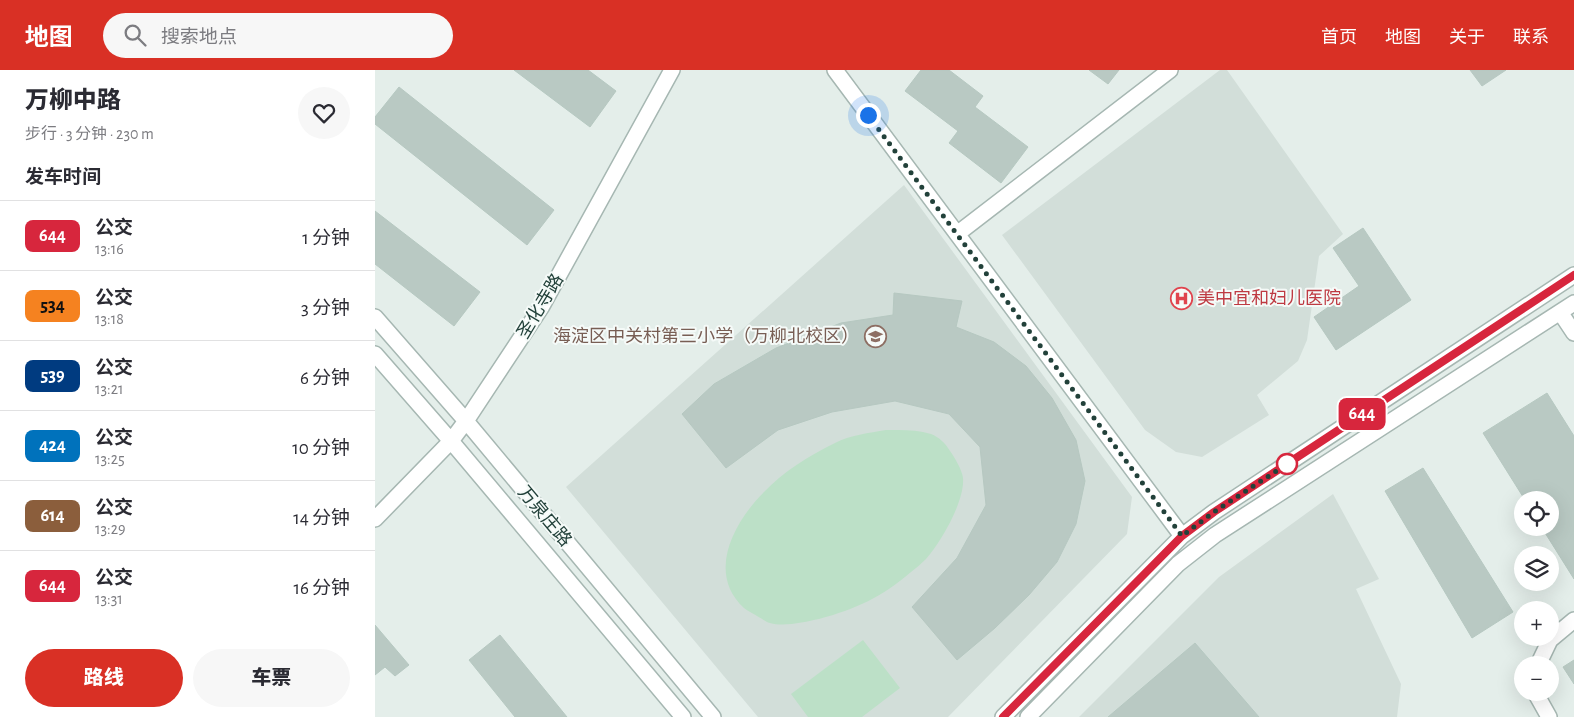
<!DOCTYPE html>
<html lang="zh">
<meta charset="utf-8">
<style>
:root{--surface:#fff;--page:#f7f7f7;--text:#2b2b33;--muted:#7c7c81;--line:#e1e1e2;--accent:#d93025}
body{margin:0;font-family:"Alegreya Sans","Noto Sans SC",sans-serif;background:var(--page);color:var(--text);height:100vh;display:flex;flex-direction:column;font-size:19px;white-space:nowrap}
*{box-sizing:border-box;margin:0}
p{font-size:16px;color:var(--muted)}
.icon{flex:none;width:28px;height:28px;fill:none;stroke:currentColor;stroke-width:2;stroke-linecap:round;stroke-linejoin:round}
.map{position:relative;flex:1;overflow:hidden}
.details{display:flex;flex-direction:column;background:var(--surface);width:375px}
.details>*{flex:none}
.badge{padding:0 10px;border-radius:8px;font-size:18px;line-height:32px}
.buttons{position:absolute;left:1139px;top:421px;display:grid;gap:10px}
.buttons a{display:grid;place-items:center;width:45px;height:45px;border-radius:50%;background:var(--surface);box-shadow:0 5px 20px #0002;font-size:25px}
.you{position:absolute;width:25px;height:25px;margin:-12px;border:4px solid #fff;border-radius:50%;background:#1a73e8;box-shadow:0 0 0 8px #1a73e833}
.map>.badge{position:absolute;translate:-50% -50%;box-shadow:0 0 0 2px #fff}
h2{padding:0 25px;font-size:19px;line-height:45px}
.round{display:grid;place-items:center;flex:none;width:52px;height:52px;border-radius:26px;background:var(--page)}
.headline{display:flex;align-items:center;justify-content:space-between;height:85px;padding:0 25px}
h1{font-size:24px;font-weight:800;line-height:38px}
.primary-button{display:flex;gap:10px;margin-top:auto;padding:10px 25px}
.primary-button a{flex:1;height:58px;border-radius:30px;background:var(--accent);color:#fff;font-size:20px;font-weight:800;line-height:58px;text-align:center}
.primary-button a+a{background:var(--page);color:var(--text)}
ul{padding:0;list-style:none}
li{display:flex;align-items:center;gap:15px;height:70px;padding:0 25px;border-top:1px solid var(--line)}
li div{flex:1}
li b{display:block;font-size:19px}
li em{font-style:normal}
li .badge{min-width:55px;font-weight:700;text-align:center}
header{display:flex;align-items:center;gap:30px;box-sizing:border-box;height:70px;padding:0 25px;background:var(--accent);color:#fff}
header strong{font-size:24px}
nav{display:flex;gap:28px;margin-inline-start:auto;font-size:18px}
.search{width:350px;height:45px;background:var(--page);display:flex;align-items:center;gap:12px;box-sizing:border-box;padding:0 18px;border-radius:28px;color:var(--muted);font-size:19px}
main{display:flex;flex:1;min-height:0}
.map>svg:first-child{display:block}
</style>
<header>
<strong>地图</strong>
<div class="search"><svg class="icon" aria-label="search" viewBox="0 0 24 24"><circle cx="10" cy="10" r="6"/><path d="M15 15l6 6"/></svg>搜索地点</div>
<nav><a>首页</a><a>地图</a><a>关于</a><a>联系</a></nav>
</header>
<main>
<section class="details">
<div class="headline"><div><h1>万柳中路</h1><p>步行 · 3 分钟 · 230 m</p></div><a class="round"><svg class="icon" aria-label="heart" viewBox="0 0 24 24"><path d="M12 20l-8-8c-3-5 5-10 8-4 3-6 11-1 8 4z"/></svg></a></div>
<h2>发车时间</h2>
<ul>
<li><span class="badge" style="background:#d7263d;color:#fff">644</span><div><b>公交</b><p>13:16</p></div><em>1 分钟</em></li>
<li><span class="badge" style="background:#f58220;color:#111">534</span><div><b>公交</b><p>13:18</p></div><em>3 分钟</em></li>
<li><span class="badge" style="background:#003b80;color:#fff">539</span><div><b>公交</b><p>13:21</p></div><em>6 分钟</em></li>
<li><span class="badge" style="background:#0072bc;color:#fff">424</span><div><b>公交</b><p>13:25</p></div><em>10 分钟</em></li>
<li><span class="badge" style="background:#8b5e3c;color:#fff">614</span><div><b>公交</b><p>13:29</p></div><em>14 分钟</em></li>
<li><span class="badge" style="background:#d7263d;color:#fff">644</span><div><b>公交</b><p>13:31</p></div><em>16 分钟</em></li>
</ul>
<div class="primary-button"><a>路线</a><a>车票</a></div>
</section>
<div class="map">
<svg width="1199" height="647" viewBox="0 0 1199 647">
<rect width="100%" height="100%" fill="#e4eeea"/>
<path fill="#d2ded9" d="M845 0H852L968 164 944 186 932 270 923 291 882 325 894 345 827 387 801 382 770 360 627 165Z
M529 115 757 427 752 464 573 647H383L191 417Z
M958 424 1004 509 981 519 1026 614 1022 647H704L844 507Z"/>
<path fill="#bce0c7" d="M511 360C526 360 541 359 556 364 564 367 571 374 575 381 580 388 587 400 588 408 590 431 566 472 551 489 546 494 541 498 536 502 507 527 481 539 444 549 430 552 409 557 395 553 391 552 386 548 382 546 378 543 372 541 369 538 331 503 359 452 389 422 408 402 435 385 460 373 475 365 494 363 511 360Z
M488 570 525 618 487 647H433L416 624Z"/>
<path fill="#b9c9c3" stroke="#b6c8c1" d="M139 0H213L241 21 215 57Z
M546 0H574L608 26 600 37 653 77 626 113 574 73 583 61 530 21Z
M714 0H744L733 14Z
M1095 0H1131L1107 16Z
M24 17 179 140 152 175 0 54V47Z
M0 141 105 222 79 256 0 194Z
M988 158 1036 230 961 280 939 247 984 216 958 178Z
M519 223 587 231 581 257 619 272 651 296 677 328 701 370 710 411 701 454 682 492 654 525 620 558 582 590 537 537 582 488 611 435 605 377 574 344 520 331 457 342 403 360 351 398 307 344 339 314 401 278 466 253 518 245Z
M1172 323 1199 366V509L1167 458H1175V430H1150L1108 363Z
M1048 398 1138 542 1097 568 1010 421Z
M0 555 34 595 20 606 10 597 0 605Z
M125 565 192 647H140L94 590Z
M820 573 884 647H733Z
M1199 590V614L1188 597Z"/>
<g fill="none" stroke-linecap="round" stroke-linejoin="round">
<defs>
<path id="minor" d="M460 0 807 466
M582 164 795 0
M1185 242 1199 263
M0 247 91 351 338 647
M0 284 76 371 308 647
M0 449 76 371 91 351 167 236 297 0
M1163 595 1175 570 1199 550
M1160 622 1174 647
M628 647 807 466 839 442 1199 205
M653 647 803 494 840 465 1199 233"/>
</defs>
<use href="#minor" stroke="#a6b7b2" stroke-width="18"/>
<use href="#minor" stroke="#fff" stroke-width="15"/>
</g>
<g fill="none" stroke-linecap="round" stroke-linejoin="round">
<defs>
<path id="line" d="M628 647 807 466 839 442 1199 205"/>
</defs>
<use href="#line" stroke="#fff" stroke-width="11"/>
<use href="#line" stroke="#d7263d" stroke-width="8"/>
<path stroke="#22413a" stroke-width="5" stroke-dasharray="0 9" d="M493 45 807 466 839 442 912 394"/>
</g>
<defs>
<symbol id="hospital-ring" viewBox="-11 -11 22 22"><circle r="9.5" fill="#f5faf8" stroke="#e0444e" stroke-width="1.5"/><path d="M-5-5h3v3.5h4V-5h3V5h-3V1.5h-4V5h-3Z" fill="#e0444e"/></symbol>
<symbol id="school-ring" viewBox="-11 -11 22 22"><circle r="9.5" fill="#f5faf8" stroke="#8d6e63" stroke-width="1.5"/><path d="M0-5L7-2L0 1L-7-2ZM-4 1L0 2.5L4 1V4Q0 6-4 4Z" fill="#8d6e63"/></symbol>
</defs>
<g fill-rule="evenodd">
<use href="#hospital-ring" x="794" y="216" width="25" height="25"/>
<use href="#school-ring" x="488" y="254" width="25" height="25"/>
</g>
<circle fill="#fff" stroke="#d7263d" stroke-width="2.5" cx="912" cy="394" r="10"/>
<g text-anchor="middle" stroke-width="4" stroke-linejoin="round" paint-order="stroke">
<g font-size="18" fill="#be3a42" stroke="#f5faf8" text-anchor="start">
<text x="822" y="234">美中宜和妇儿医院</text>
</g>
<g font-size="18" fill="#22413a" stroke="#f5faf8">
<text transform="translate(165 236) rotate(-59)" y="6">圣化寺路</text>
<text transform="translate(170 446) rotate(50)" y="6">万泉庄路</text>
</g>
<g font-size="18" fill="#785e54" stroke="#f5faf8" text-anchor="end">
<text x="484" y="272">海淀区中关村第三小学（万柳北校区）</text>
</g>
</g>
</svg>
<div class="buttons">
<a><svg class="icon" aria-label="locate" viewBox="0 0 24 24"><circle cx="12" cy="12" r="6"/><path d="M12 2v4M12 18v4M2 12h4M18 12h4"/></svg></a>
<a><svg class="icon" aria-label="layers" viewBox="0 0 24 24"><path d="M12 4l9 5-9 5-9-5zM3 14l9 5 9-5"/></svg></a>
<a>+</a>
<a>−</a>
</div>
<div class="you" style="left:493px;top:45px"></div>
<b class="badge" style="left:987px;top:344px;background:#d7263d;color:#fff">644</b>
</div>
</main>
